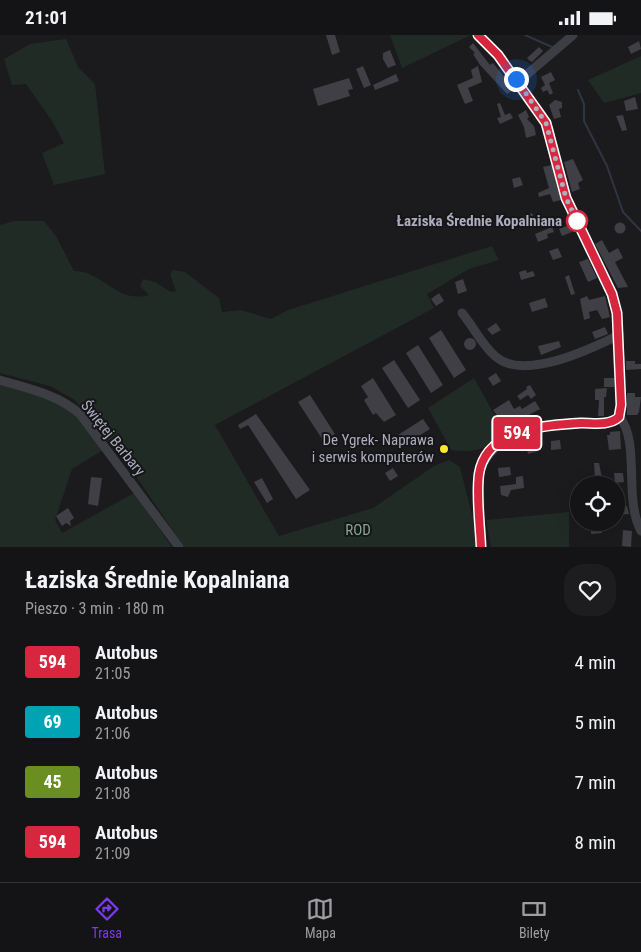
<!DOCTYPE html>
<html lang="pl">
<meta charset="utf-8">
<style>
:root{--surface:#141416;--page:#1d1d1f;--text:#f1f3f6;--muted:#9d9ea1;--line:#333335;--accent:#7c3aed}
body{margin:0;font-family:"Roboto Condensed",sans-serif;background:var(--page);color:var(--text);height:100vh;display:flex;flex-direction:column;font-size:19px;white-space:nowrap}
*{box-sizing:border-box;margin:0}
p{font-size:16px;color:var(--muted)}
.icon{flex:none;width:28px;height:28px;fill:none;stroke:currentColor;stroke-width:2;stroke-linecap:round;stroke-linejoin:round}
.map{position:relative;height:512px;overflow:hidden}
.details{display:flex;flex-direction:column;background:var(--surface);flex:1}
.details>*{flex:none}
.badge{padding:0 10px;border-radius:4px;font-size:18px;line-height:32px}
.controls{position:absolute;left:570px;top:441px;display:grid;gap:10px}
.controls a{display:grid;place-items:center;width:55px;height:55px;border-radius:50%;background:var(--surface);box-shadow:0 5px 20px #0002,0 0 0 1px var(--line);font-size:25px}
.you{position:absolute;width:25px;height:25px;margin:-12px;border:4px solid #fff;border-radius:50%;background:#1a73e8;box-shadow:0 0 0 8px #1a73e833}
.map>.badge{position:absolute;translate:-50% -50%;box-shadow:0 0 0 2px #fff}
.round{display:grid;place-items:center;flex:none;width:52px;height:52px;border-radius:20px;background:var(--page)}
.headline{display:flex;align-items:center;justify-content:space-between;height:85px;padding:0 25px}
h1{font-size:24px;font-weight:700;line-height:38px}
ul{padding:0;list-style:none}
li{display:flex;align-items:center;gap:15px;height:60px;padding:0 25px}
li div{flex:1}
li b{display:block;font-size:19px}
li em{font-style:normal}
li .badge{min-width:55px;font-weight:700;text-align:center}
.status{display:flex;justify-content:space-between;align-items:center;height:35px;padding:0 25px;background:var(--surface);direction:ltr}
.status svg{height:14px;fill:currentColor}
.menu{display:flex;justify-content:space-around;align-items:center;height:70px;border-top:1px solid var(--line);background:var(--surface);font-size:14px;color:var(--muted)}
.menu a{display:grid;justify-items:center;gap:2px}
.menu .active{color:var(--accent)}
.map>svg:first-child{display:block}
</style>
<div class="status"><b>21:01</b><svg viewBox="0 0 49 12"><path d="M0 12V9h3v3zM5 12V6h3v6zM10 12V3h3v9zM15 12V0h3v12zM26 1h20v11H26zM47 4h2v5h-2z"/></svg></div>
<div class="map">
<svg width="641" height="512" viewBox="0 0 641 512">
<rect width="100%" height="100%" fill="#1b1a1d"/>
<path fill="#212b25" d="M390 0H471L402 33Z
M66 4 78 32 95 49 105 139 54 150 42 118 64 108 52 86 26 49 12 50 4 24 30 9Z
M641 21V58L604 68 588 45Z
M14 186H44L56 201 74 236C104 236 116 269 149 260L140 251 143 244 155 247 171 257 176 256 170 239 173 235 185 237 219 263 222 277 241 275 271 284 288 275 492 211 499 225 469 234 427 259 434 273 215 390 279 501 373 473 434 431 449 425 460 432 475 492V512H184L138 444 75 365 50 351 0 338V190Z
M474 343 504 397C485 415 477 418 451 415L428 373Z
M0 348 45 363 70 373 103 415 72 434 55 485 62 498 134 458 172 512H0Z
M569 477V512H491L486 485Z"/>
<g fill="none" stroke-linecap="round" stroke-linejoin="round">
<path stroke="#2f3542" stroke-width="2" d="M525 0 552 12
M578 55 584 69V86L607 131 623 177 641 196"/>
</g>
<path fill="#403f45" d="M326 0H335L340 17 332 20Z
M639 6 641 14 631 19 628 12Z
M473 8 490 30 493 28 514 54 507 59 480 30 473 19 475 18 469 12Z
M539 12 543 16 532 27 530 26 527 23Z
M390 15 396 30 388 33 383 24V18Z
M363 31 371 50 364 53 356 34Z
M478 31 482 47 468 53 473 66 465 69 457 50 473 43 471 35Z
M551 37 555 45 549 48 553 58 550 60 547 55 543 57 541 53 545 50 541 42Z
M396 39 399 46 375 55 373 50Z
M349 43 353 54 348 55 350 61 318 71 313 54Z
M635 62 638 74 626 76 624 66Z
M555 65 562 67V73L559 74 561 82 554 84 549 70Z
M500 68 505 80 510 78 513 83 500 89 497 83 501 82 497 69Z
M526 75 529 82 527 84 534 91 536 100 526 103 524 92 518 80Z
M623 80 627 95 622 96 616 81Z
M573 124 583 145 578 148 580 154 572 157 564 127Z
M552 130 561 165 553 167 550 159 539 162 538 158 549 153 543 132Z
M520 142 523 150 514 153 512 144Z
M532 178 535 186 523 190 520 182Z
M614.5 193a5.5 5.5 0 1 1 11 0a5.5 5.5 0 1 1-11 0Z
M569 190 572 197 562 201 559 194Z
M552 192 554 197 547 199 548 203 538 207 535 199Z
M602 205 609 218 618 213 623 223 615 227 628 252 618 253 595 209Z
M558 213 562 222 553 225 549 216Z
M588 224 597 243 588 247 579 227Z
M526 235 527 238 533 236 535 241 521 245 519 237Z
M569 240 575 259 571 260 565 242Z
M463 244 467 256 458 259 455 247Z
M439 258 444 266 436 271 431 264Z
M587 261 589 265 605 261 610 282 602 284 597 275 589 277 590 283 584 285 580 264Z
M545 263 548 272 532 277 529 268Z
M496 288 501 295 492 300 487 294Z
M605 292 608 299 595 304 592 297Z
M441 295 466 335 454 343 429 303Z
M464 309a6 6 0 1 1 12 0a6 6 0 1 1-12 0Z
M559 306 561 312 541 320 538 311Z
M418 310 443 350 431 358 406 318Z
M394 325 420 365 408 373 382 333Z
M626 326H635V329H641V334L626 335Z
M496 338 501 346 493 351 488 343Z
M373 343 396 380 384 387 376 378 373 380 364 365 368 362 361 351Z
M604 343H614V352H604Z
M530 350 536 360 531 364 528 360 520 365 517 361 527 354 526 352Z
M607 353 606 362H604V381H598L599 365H595V354Z
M627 358H635V362H641L639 377 637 380H627Z
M310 360 335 399 324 407 298 367Z
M509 365 514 374 520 371 522 374 535 366 540 374 506 392 493 375Z
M256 379 310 455 296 464 248 390 240 394 238 390Z
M423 384 430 394 404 410 398 400Z
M620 396 621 414 609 415 607 400H610V397Z
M536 405 538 416 528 419 526 409Z
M560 405 561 414 551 415V406Z
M594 428H599L603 448 597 449 595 445Z
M510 432 511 440 499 442 498 433Z
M393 433 398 441 390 446 385 438Z
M614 438H623L624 447 615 448Z
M523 441 524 453 511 455 508 462 501 460 500 451 516 449V442Z
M91 442 102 443 98 471 88 469Z
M262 443 273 464 267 468 254 447Z
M616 471H627L629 479 616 480Z
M68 473 74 483 70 486 71 491 66 488 62 491 56 481Z
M601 490 602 498 591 499V491Z
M623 495 632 496 631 512 622 511Z"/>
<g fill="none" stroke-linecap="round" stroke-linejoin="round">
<path stroke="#3d3d44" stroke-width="9" d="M478 0 498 20 542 80 549 95 567 163 612 259 617 278 619 300 621 370 619 381
M518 47 573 0
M462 278C473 291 482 310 495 321 523 347 591 314 619 300
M0 345C29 354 57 359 80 379L179 512
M619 381C641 408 623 462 641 496
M481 512 479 438C497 390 547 390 590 388 600 388 611 389 619 381"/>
</g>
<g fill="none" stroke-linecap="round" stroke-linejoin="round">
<defs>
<path id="line" d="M478 0 498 20 546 88 566 163 612 259 617 278 621 370 619 382C609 391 594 388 582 388 547 390 486 393 479 439 476 462 480 488 481 512"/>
</defs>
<use href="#line" stroke="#fff" stroke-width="11"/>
<use href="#line" stroke="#d7263d" stroke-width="8"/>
<path stroke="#acadbd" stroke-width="5" stroke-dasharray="0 9" d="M516 44 546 88 566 163 577 186"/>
</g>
<circle fill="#fff" stroke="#d7263d" stroke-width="2.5" cx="577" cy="186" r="10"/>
<circle fill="#fbe633" stroke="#161518" stroke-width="2" cx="444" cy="414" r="5"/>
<g text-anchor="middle" stroke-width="4" stroke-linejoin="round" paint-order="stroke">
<g font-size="15" font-weight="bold" fill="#acadbd" stroke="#161518" text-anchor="end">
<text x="562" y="191">Łaziska Średnie Kopalniana</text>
</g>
<g font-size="15" fill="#acadbd" stroke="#161518">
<text transform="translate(113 403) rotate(51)" y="5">Świętej Barbary</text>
</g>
<g font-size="15" fill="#acadbd" stroke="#161518" text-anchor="end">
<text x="434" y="410">De Ygrek- Naprawa<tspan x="434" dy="17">i serwis komputerów</tspan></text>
</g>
<g font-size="15" fill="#82a88d" stroke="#161518">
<text x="358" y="500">ROD</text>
</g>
</g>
</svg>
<div class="controls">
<a><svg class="icon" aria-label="locate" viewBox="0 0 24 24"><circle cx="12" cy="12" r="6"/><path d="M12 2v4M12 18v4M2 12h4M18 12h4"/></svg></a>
</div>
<div class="you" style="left:516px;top:44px"></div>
<b class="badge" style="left:517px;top:398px;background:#d7263d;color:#fff">594</b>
</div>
<section class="details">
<div class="headline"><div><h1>Łaziska Średnie Kopalniana</h1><p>Pieszo · 3 min · 180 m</p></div><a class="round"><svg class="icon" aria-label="heart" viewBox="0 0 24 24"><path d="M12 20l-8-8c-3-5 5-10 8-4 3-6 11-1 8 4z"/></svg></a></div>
<ul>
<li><span class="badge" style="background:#d7263d;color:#fff">594</span><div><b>Autobus</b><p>21:05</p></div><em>4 min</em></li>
<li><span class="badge" style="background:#00a3b4;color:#fff">69</span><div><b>Autobus</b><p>21:06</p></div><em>5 min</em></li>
<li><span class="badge" style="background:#6b8e23;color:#fff">45</span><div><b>Autobus</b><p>21:08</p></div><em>7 min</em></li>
<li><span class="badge" style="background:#d7263d;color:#fff">594</span><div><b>Autobus</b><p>21:09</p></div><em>8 min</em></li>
</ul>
</section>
<nav class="menu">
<a class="active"><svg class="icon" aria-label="directions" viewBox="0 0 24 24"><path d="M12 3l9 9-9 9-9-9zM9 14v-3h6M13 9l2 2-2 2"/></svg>Trasa</a>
<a><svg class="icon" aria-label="map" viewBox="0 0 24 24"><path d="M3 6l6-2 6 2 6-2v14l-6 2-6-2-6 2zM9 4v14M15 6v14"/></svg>Mapa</a>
<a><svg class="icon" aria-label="tickets" viewBox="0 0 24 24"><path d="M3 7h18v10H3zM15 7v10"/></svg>Bilety</a>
</nav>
